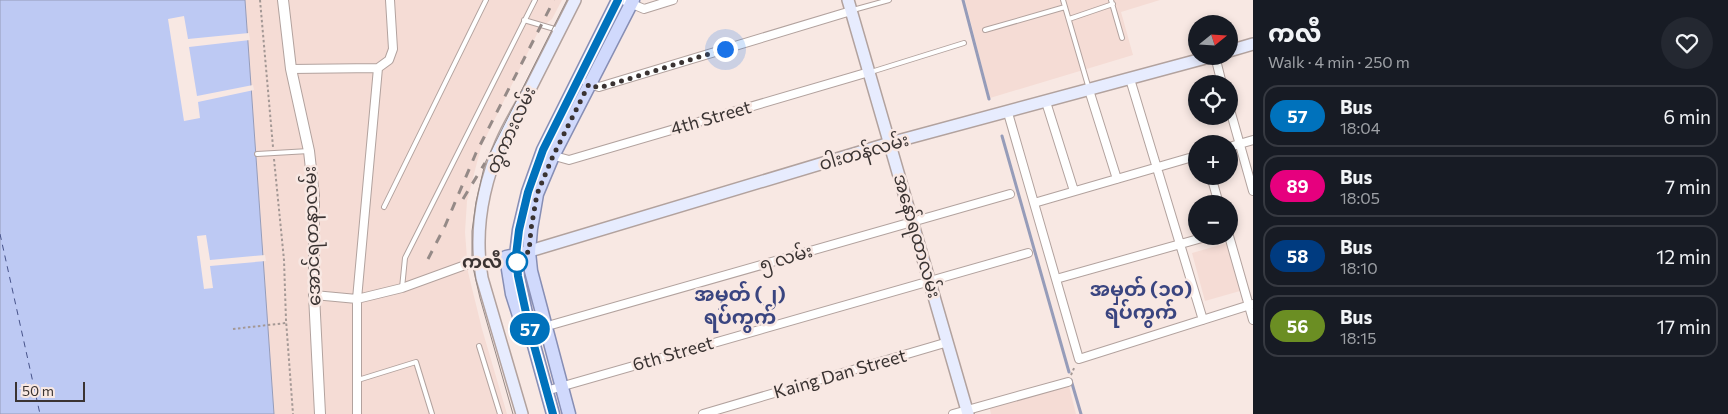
<!DOCTYPE html>
<meta charset="utf-8">
<style>
:root{--surface:#171b24;--page:#242831;--text:#f1f3f6;--muted:#9ea1a6;--line:#363941}
body{margin:0;font-family:Commissioner,"Noto Sans Myanmar",sans-serif;background:var(--page);color:var(--text);height:100vh;display:flex;flex-direction:column;font-size:19px;white-space:nowrap}
*{box-sizing:border-box;margin:0}
p{font-size:16px;color:var(--muted)}
.icon{flex:none;width:28px;height:28px;fill:none;stroke:currentColor;stroke-width:2;stroke-linecap:round;stroke-linejoin:round}
.map{position:relative;flex:1;overflow:hidden}
.drawer{display:flex;flex-direction:column;background:var(--surface);width:475px}
.drawer>*{flex:none}
.badge{padding:0 10px;border-radius:16px;font-size:18px;line-height:32px}
.needle{width:32px;rotate:72deg}
.buttons{position:absolute;left:1188px;top:15px;display:grid;gap:10px}
.buttons a{display:grid;place-items:center;width:50px;height:50px;border-radius:50%;background:var(--surface);box-shadow:0 2px 8px #0003;font-size:25px}
.scale{position:absolute;left:15px;bottom:12px;width:70px;box-sizing:border-box;padding-left:5px;border:2px solid #3a3332;border-top:0;font-size:14px;line-height:18px;white-space:nowrap;color:#3a3332;-webkit-text-stroke:4px #f8e8e3;paint-order:stroke}
.you{position:absolute;width:25px;height:25px;margin:-12px;border:4px solid #fff;border-radius:50%;background:#1a73e8;box-shadow:0 0 0 8px #1a73e833}
.map>.badge{position:absolute;translate:-50% -50%;box-shadow:0 0 0 2px #fff}
.round{display:grid;place-items:center;flex:none;width:52px;height:52px;border-radius:26px;background:var(--page)}
.summary{display:flex;align-items:center;justify-content:space-between;height:85px;padding:0 15px}
h1{font-size:24px;font-weight:800;line-height:38px}
ul{padding:0;list-style:none}
li{display:flex;align-items:center;gap:15px;height:62px;margin:0 10px 8px;padding:0 5px;border:2px solid var(--line);border-radius:15px}
li div{flex:1}
li b{display:block;font-size:19px}
li em{font-style:normal}
li .badge{min-width:55px;font-weight:700;text-align:center}
main{display:flex;flex:1;min-height:0}
.map>svg:first-child{display:block}
</style>
<main>
<div class="map">
<svg width="1253" height="414" viewBox="0 0 1253 414">
<rect width="100%" height="100%" fill="#f8e8e3"/>
<path fill="#f5dcd5" d="M245 0H562L552 19 540 28 481 147 467 201 465 232 468 272 482 329 507 414H274Z
M965 0H1160L1121 12 1133 55 990 98Z
M1227 243 1240 291 1205 301 1192 253Z
M1067 378 1076 414H991L988 401Z"/>
<path fill="#bdc9f3" stroke="#969cb9" d="M0 0H245L274 414H0Z"/>
<path fill="#f8e8e3" d="M184 16 188 39 249 33 250 40 189 47 197 96 253 85 254 90 198 102 200 118 184 121 168 19Z
M206 235 210 260 265 255 266 261 210 266 213 288 204 289 197 236Z"/>
<g fill="none" stroke-linecap="round" stroke-linejoin="round">
<path stroke="#969cb9" stroke-width="3" d="M963 0 989 99
M1002 136 1069 372
M1071 380 1081 414"/>
<path stroke="#47538a" stroke-width="1" stroke-dasharray="6 5" stroke-linecap="butt" d="M0 234 40 414"/>
<defs>
<path id="service" d="M1063 0 1089 89
M1111 0 1122 38
M853 10 889 0
M1069 19 1113 4
M524 20 558 30
M985 30 1065 7
M871 72 964 43
M257 154 309 151
M384 207 486 0
M402 288 405 258 535 0
M479 346 500 414
M358 380 416 362 432 414"/>
<path id="minor" d="M623 0 644 9 673 0
M1215 56 1222 84
M291 69 378 68 389 60 393 49 390 0
M1130 79 1203 320
M587 83 599 87 851 11
M1089 90 1117 179
M1046 102 1074 191
M1229 106 1253 191
M1008 113 1079 359 1253 304
M1229 147 1253 140
M551 155 569 160 869 72
M1211 176 1219 204
M1034 203 1196 156
M1229 236 1253 320
M1056 279 1209 236
M314 295 357 299 402 288 479 260
M530 331 1010 194
M546 391 1028 253
M357 414V299L378 68
M703 414 948 342
M953 414 1068 382"/>
<path id="tertiary" d="M283 0 291 69 309 151 314 196V295L320 414"/>
<path id="secondary" d="M848 0 968 414
M1229 51 1253 44
M520 254 890 143 1213 56
M522 414 482 278C474 232 483 185 501 143 509 124 520 107 530 89 545 59 560 30 575 0"/>
<path id="primary" d="M516 255 506 257 512 294 520 319
M553 414 530 331 518 277 516 255 519 230 528 192 543 150 618 0
M569 414 531 271 529 252 531 229 537 194 553 156 633 0"/>
</defs>
<use href="#service" stroke="#b2a29e" stroke-width="6"/>
<use href="#minor" stroke="#b2a29e" stroke-width="10"/>
<use href="#tertiary" stroke="#b2a29e" stroke-width="12"/>
<use href="#secondary" stroke="#b2a29e" stroke-width="14"/>
<use href="#primary" stroke="#878eb4" stroke-width="15"/>
<path stroke="#a49895" stroke-width="2" stroke-dasharray="2.5 2.5" stroke-linecap="butt" d="M260 0 273 147
M274 159 284 260 286 320 293 414
M233 329 286 323
M1071 375 1075 366"/>
<use href="#service" stroke="#fff" stroke-width="4"/>
<use href="#minor" stroke="#fff" stroke-width="8"/>
<use href="#tertiary" stroke="#fff" stroke-width="10"/>
<use href="#secondary" stroke="#e7ecfe" stroke-width="11"/>
<use href="#primary" stroke="#d0d9fc" stroke-width="12"/>
<path stroke="#958a87" stroke-width="1" d="M513 414 480 298 472 263V231L476 202 485 163 567 0"/>
<path stroke="#958a87" stroke-width="3" stroke-dasharray="9 9" stroke-linecap="butt" d="M463 199 485 163
M428 259 445 226 476 153 554 0"/>
</g>
<g fill="none" stroke-linecap="round" stroke-linejoin="round">
<defs>
<path id="line" d="M553 414 530 331 518 276 516 255 519 230 528 192 543 150 618 0"/>
</defs>
<use href="#line" stroke="#fff" stroke-width="11"/>
<use href="#line" stroke="#0072bc" stroke-width="8"/>
<path stroke="#3a3332" stroke-width="5" stroke-dasharray="0 9" d="M517 262V266L516 255 529 252 531 229 537 194 553 156 589 84 599 88 725 49"/>
</g>
<circle fill="#fff" stroke="#0072bc" stroke-width="2.5" cx="517" cy="262" r="10"/>
<g text-anchor="middle" stroke-width="5" stroke-linejoin="round" paint-order="stroke">
<g font-size="18" fill="#3a3332" stroke="#f8e8e3">
<text transform="translate(711 118) rotate(-16)" y="6">4th Street</text>
<text transform="translate(511 130) rotate(-65)" y="6">တွဲကားလမ်း</text>
<text transform="translate(864 152) rotate(-16)" y="6">ဝါးတန်လမ်း</text>
<text transform="translate(312 236) rotate(-92)" y="6">အောင်ရတနာလမ်း</text>
<text transform="translate(917 236) rotate(74)" y="6">အနော်ရထာလမ်း</text>
<text transform="translate(786 258) rotate(-16)" y="6">၅ လမ်း</text>
<text transform="translate(673 354) rotate(-16)" y="6">6th Street</text>
<text transform="translate(840 374) rotate(-16)" y="6">Kaing Dan Street</text>
</g>
<g font-size="18" font-weight="bold" fill="#3a3332" stroke="#f8e8e3" text-anchor="end">
<text x="502" y="268">ကလီ</text>
</g>
<g font-size="20" font-weight="bold" fill="#3a4580" stroke="#f8e8e3">
<text x="1141" y="296">အမှတ် (၁၀)<tspan x="1141" dy="23">ရပ်ကွက်</tspan></text>
<text x="740" y="301">အမှတ် (၂)<tspan x="740" dy="23">ရပ်ကွက်</tspan></text>
</g>
</g>
</svg>
<div class="buttons">
<a><svg class="needle" viewBox="-14 -14 28 28"><path d="M0-13l5 13h-10z" fill="#e53935"/><path d="M0 13l5-13h-10z" fill="#9ea1a6"/></svg></a>
<a><svg class="icon" aria-label="locate" viewBox="0 0 24 24"><circle cx="12" cy="12" r="6"/><path d="M12 2v4M12 18v4M2 12h4M18 12h4"/></svg></a>
<a>+</a>
<a>−</a>
</div>
<div class="scale">50 m</div>
<div class="you" style="left:725px;top:49px"></div>
<b class="badge" style="left:530px;top:329px;background:#0072bc;color:#fff">57</b>
</div>
<section class="drawer">
<div class="summary"><div><h1>ကလီ</h1><p>Walk · 4 min · 250 m</p></div><a class="round"><svg class="icon" aria-label="heart" viewBox="0 0 24 24"><path d="M12 20l-8-8c-3-5 5-10 8-4 3-6 11-1 8 4z"/></svg></a></div>
<ul>
<li><span class="badge" style="background:#0072bc;color:#fff">57</span><div><b>Bus</b><p>18:04</p></div><em>6 min</em></li>
<li><span class="badge" style="background:#e6007e;color:#fff">89</span><div><b>Bus</b><p>18:05</p></div><em>7 min</em></li>
<li><span class="badge" style="background:#003b80;color:#fff">58</span><div><b>Bus</b><p>18:10</p></div><em>12 min</em></li>
<li><span class="badge" style="background:#6b8e23;color:#fff">56</span><div><b>Bus</b><p>18:15</p></div><em>17 min</em></li>
</ul>
</section>
</main>
